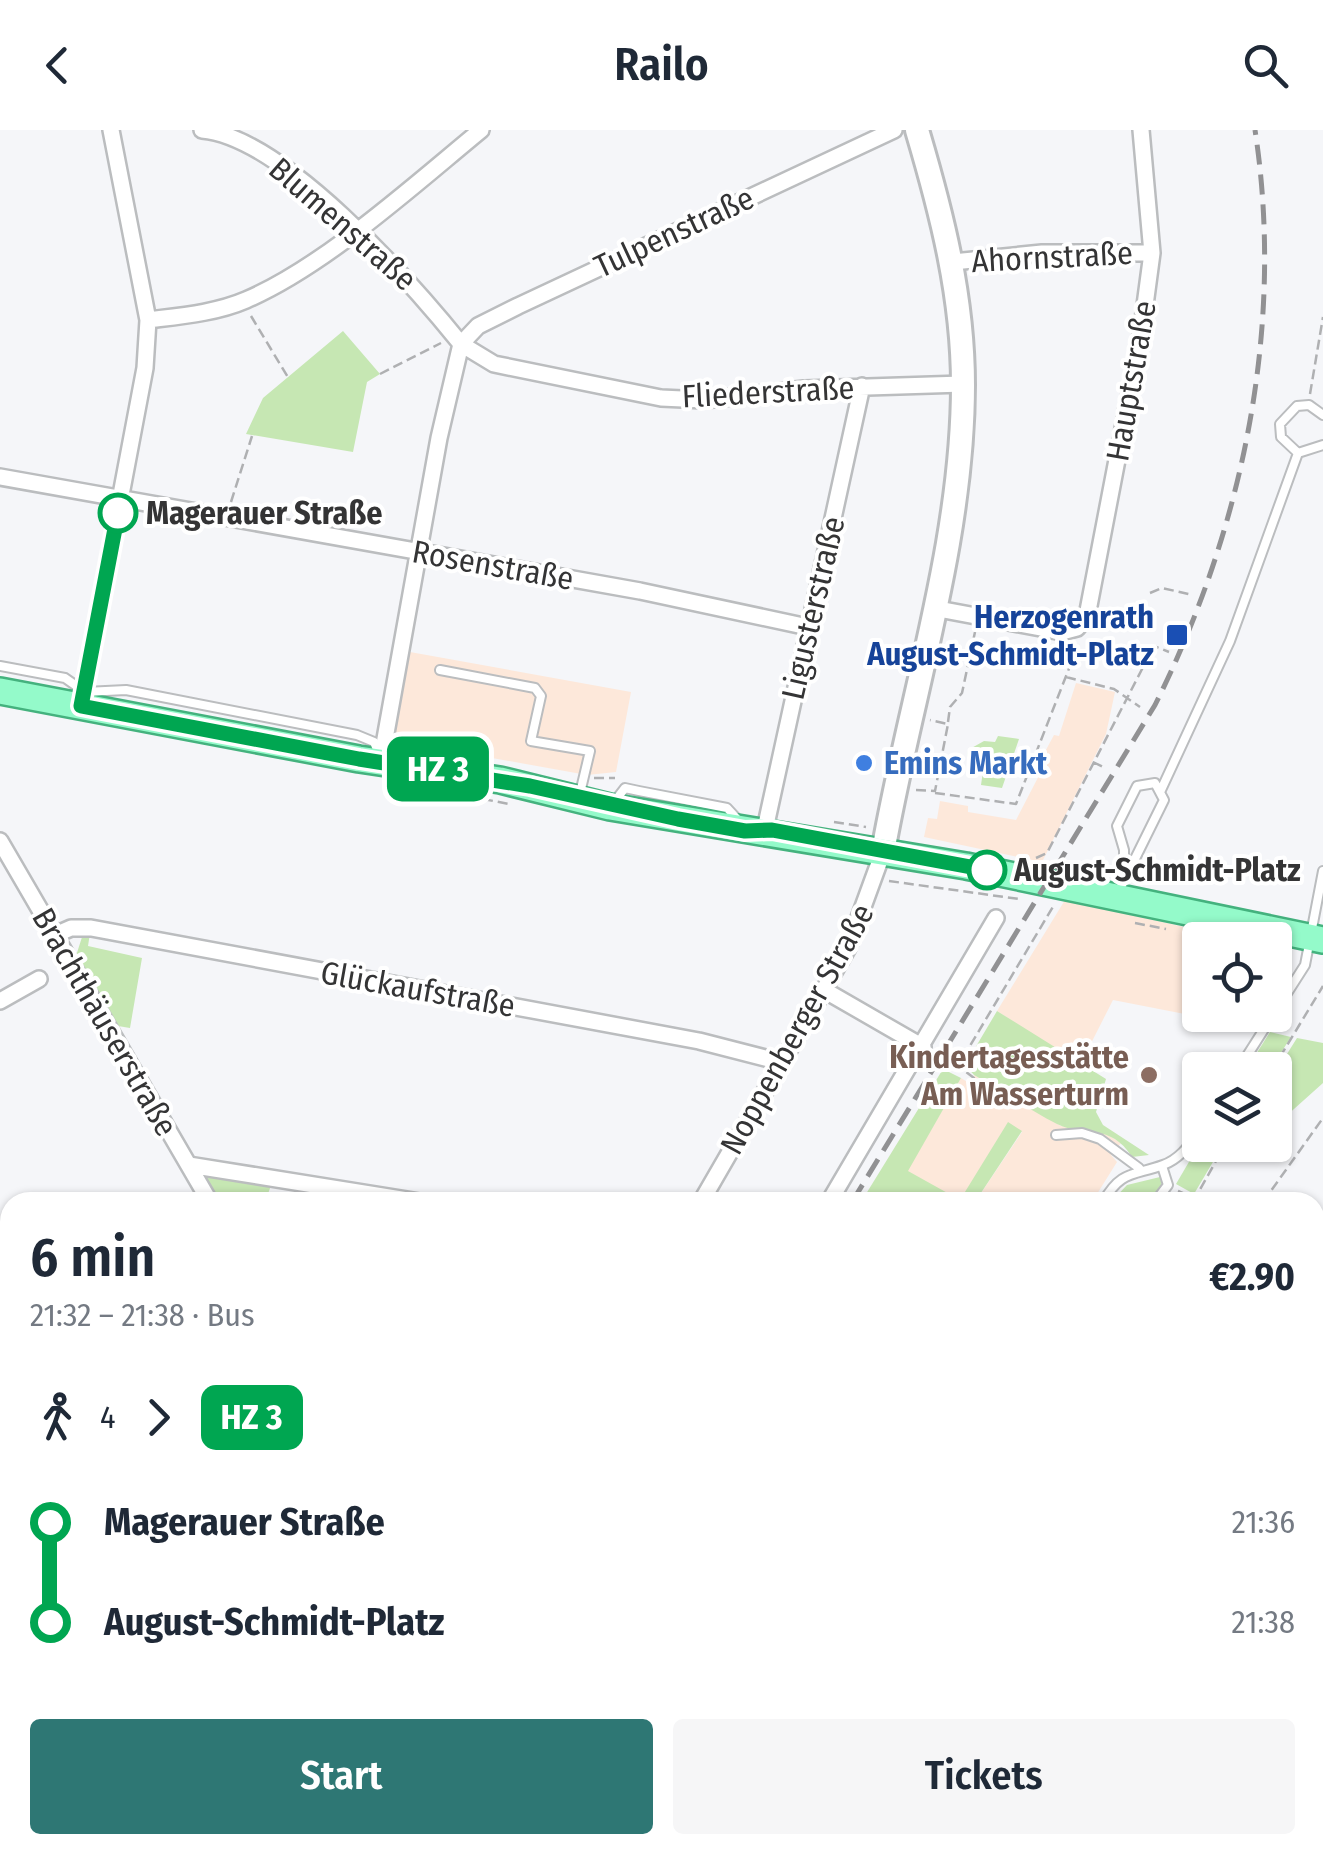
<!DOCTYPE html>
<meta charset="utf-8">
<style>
:root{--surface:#fff;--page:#f6f6f7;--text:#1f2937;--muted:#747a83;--accent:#2e7774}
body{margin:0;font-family:"Fira Sans Condensed",sans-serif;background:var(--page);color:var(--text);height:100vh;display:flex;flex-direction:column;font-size:38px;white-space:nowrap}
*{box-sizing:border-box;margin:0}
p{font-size:32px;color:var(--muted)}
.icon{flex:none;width:55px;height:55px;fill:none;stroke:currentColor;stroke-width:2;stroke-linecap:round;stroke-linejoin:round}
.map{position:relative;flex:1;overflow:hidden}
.drawer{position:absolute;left:0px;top:1062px;width:1325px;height:662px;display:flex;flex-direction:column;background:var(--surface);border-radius:30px 30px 0 0;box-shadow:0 2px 8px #0004}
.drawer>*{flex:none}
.badge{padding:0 20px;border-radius:15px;font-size:35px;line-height:65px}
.controls{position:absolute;left:1182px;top:792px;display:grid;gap:20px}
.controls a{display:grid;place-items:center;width:110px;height:110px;border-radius:10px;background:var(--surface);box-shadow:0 2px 8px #0004;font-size:50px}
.map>.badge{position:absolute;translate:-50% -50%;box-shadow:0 0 0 5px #fff}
.legs{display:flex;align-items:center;gap:15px;height:110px;padding:0 30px;font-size:32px}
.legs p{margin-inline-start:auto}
.headline{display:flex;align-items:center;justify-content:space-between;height:170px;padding:0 30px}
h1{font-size:55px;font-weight:600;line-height:75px}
.button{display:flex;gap:20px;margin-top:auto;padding:20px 30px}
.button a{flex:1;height:115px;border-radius:10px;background:var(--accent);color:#fff;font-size:40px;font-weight:600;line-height:115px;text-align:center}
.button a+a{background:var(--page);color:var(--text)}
ul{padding:0 30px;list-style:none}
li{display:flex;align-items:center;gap:35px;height:100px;font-size:38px}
li i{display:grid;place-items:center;width:15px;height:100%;margin:0 12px;background:currentColor}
li i::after{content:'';width:25px;height:25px;margin:-12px;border:8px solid;border-radius:50%;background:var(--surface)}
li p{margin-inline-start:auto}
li:first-child i{background:linear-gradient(#0000 50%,currentColor 0)}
li:last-child i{background:linear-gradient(currentColor 50%,#0000 0)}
header{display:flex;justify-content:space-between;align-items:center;height:130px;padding:0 30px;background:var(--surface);font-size:45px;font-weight:600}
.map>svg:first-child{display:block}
</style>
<header><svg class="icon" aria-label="back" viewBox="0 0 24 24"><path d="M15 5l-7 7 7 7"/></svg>Railo<svg class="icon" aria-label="search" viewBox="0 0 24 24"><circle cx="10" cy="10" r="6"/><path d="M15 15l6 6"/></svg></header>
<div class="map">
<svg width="1323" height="1724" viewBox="0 0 1323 1724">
<rect width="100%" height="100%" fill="#f5f6f9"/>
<path fill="#fde8da" d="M410 522 631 562 616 642 587 645 392 610Z
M1076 553 1115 562 1106 604 1042 732 924 707 928 688 937 689 940 671 968 676V682L1016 690 1046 632 1041 629 1054 605 1059 606Z
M1065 770 1215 804 1214 810H1200V887L1113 870 1080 935 997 881Z
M974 945 1061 996 1098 999 1121 1013 1111 1025 1117 1032 1092 1072H975L1022 1002 1008 993 960 1071 907 1041 961 948 969 953Z"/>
<path fill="#c6e7b3" d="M343 201 380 244 367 252 353 322 246 304 263 268Z
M998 606 1019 609 1002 658 981 655 984 634 967 631 968 620 984 611 995 612Z
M90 803 88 816 142 828 130 898 112 895 75 829 83 804Z
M997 881 1106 949 1096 982 1103 995 1149 1025 1132 1027C1110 992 1085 1008 1057 994 1028 979 1002 961 974 945L965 935Z
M1270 902 1291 907 1270 940H1246Z
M1297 908 1323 913V953L1275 996V943Z
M943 939 961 948 908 1041 960 1070 1008 992 1022 1001 975 1072H861Z
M1200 1013 1223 1015 1194 1064 1176 1054Z
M193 1038 273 1050 265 1072H214Z
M1160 1047 1162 1055 1151 1072H1111L1127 1055Z
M484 1715H610L604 1724H479Z
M620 1715H1013L1011 1724H615Z"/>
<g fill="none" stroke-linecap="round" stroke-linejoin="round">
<path stroke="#80eefe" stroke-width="5" d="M430 1724 436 1715"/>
<defs>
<path id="lane" d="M1323 285 1309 275 1297 276 1280 294 1281 307 1298 323 1323 315
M0 536 65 548 85 562 126 560 357 605 374 612 378 622
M440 540 535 558 541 566 531 611 590 621 580 663
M1161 660 1230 511 1298 323
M615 671 625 658 639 661 727 678 740 692
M1118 762 1124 751 1164 670 1155 653 1137 656 1117 696 1124 720V751
M1224 810 1227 793
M1275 882 1305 835 1323 741
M1238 940 1273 885
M1056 1005 1082 1003 1100 1009 1139 1038
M1103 1072C1121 1040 1133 1046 1163 1035 1180 1029 1190 1014 1200 1001
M1155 1072 1168 1055 1162 1036
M0 1655 10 1670"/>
<path id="street" d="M202 0C283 7 410 151 461 214L439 308 381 631
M894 0 518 176 478 196 461 214 494 234 661 268 704 270 804 259 963 254
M953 132 1042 123H1152
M148 190C180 186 216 183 246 170 325 136 414 55 481 0
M0 347 640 461 808 497
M933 478 1062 502 1077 498 1087 486 1141 205 1152 123 1141 0
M81 576 145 238 148 190 111 0
M765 699 862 256
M0 711 210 1072
M55 805 71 798H91L699 911 781 932
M824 860 923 917
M0 871 39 849
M189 1035 420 1072
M701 1072 848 818 883 722
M829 1072 996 788
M0 1161 10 1178
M0 1198 10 1191
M1315 1414H1323
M0 1422 10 1416
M1315 1542H1323
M1315 1671H1323
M0 1693 10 1686
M406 1724 412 1715"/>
<path id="secondary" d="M883 722C910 568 963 412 963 255 963 167 942 84 917 0"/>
<path id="primary" d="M0 561 359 629 500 650 610 677 966 736 1323 810"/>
</defs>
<use href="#lane" stroke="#bbbdbf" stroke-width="12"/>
<use href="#street" stroke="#bbbdbf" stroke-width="20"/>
<use href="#secondary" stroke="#bbbdbf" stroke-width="28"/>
<use href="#primary" stroke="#44b27e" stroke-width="30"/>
<path stroke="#afb0b2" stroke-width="2.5" stroke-dasharray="10 5" stroke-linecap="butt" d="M251 186 289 249
M380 244 441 213
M1310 264 1323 187
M231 372 252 306
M1150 463 1162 458 1193 465
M1066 547 1114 559 1140 577
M948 592 950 577 962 563 975 502
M1093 632 1105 638
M594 648H615
M916 660 935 661 948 594 930 590
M935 663 1016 674 1079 513
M483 669 509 674
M834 692 866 697
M1036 728 1047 723 1154 516 1169 522
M889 751 1019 769
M1135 793 1166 799
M1272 940 1323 856
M978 963 974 948 958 936 1054 775
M1178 1061 1194 1068
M1193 1072 1225 1015
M1263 1072 1323 988
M1315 1289 1323 1293
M610 1724 616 1715
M1014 1724 1016 1715"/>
<use href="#lane" stroke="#fff" stroke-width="8"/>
<use href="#street" stroke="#fff" stroke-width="15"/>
<use href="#secondary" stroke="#fff" stroke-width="22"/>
<use href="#primary" stroke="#94faca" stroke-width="25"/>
<path stroke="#919193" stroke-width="5" stroke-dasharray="20 10" stroke-linecap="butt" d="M852 1072 1155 575C1243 399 1285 196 1255 0
M454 1724 460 1715"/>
</g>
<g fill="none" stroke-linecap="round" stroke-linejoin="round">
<defs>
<path id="line-1" d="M118 383 81 576 359 629 530 656 678 689 745 701 772 700 987 740"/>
</defs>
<use href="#line-1" stroke="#fff" stroke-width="22"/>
<use href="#line-1" stroke="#00a651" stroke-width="15"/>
</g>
<g fill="#fff" stroke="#00a651" stroke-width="5">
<circle cx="118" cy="383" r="18"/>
<circle cx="987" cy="740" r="18"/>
</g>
<rect fill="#1a4fb4" stroke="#fff" stroke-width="4" x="1165" y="493" width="24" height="24" rx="5"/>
<circle fill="#3f7fe0" stroke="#fff" stroke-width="4" cx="864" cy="633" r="10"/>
<circle fill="#8d6e63" stroke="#fff" stroke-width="4" cx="1149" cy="945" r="10"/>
<g text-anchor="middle" stroke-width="8" stroke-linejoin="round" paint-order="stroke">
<g font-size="32" fill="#343435" stroke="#fff">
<text transform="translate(343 94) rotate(41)" y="11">Blumenstraße</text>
<text transform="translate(674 102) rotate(-25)" y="11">Tulpenstraße</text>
<text transform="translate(1052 127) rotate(-3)" y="11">Ahornstraße</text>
<text transform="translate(1131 251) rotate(-80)" y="11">Hauptstraße</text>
<text transform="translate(768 262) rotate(-3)" y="11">Fliederstraße</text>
<text transform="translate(493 435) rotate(10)" y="11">Rosenstraße</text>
<text transform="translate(813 478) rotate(-77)" y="11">Ligusterstraße</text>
<text transform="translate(418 859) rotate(10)" y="11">Glückaufstraße</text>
<text transform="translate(105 892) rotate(60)" y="11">Brachthäuserstraße</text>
<text transform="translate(797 899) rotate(-61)" y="11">Noppenberger Straße</text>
</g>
<g font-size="32" font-weight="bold" fill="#343435" stroke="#fff" text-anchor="start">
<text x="146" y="394">Magerauer Straße</text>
<text x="1014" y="751">August-Schmidt-Platz</text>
</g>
<g font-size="32" font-weight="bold" fill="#164399" stroke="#fff" text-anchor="end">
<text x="1154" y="498">Herzogenrath<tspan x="1154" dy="37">August-Schmidt-Platz</tspan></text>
</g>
<g font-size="32" font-weight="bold" fill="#366cbe" stroke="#fff" text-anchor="start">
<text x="884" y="644">Emins Markt</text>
</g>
<g font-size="32" font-weight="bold" fill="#785e54" stroke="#fff" text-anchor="end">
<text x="1129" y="938">Kindertagesstätte<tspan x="1129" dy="37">Am Wasserturm</tspan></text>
</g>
</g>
</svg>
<div class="controls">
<a><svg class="icon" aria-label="locate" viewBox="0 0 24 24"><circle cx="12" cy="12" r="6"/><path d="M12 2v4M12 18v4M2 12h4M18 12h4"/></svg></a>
<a><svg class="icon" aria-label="layers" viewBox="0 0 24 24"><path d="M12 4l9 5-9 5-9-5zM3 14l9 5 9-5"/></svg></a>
</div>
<b class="badge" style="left:438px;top:639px;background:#00a651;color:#fff">HZ 3</b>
<section class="drawer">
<div class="headline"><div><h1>6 min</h1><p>21:32 – 21:38 · Bus</p></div><b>€2.90</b></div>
<div class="legs"><svg class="icon" aria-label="walk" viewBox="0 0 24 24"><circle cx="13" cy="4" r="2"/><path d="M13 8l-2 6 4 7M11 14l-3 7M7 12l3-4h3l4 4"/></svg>4<svg class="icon" aria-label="forward" viewBox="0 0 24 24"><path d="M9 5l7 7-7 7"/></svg><b class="badge" style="background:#00a651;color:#fff">HZ 3</b></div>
<ul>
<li><i style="color:#00a651"></i><b>Magerauer Straße</b><p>21:36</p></li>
<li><i style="color:#00a651"></i><b>August-Schmidt-Platz</b><p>21:38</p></li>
</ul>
<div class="button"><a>Start</a><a>Tickets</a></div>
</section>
</div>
